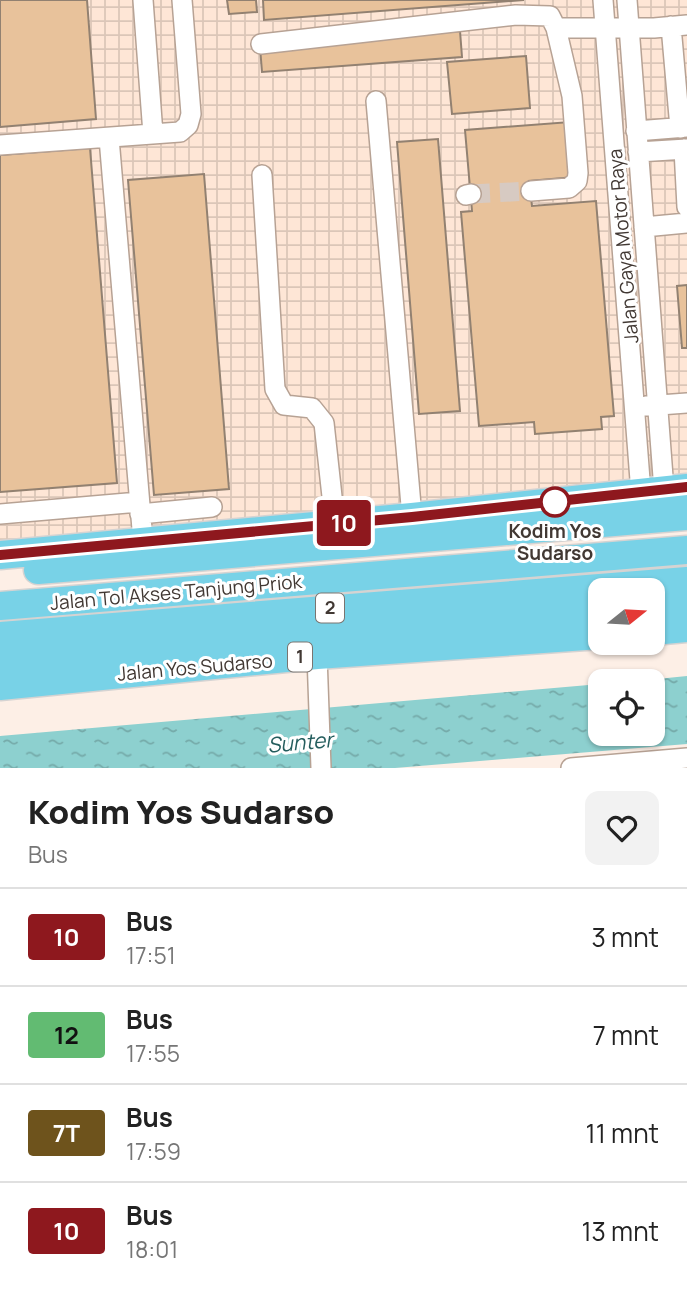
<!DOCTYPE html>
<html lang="id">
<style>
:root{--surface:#fff;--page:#f2f2f2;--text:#222;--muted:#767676;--line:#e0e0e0}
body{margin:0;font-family:Manrope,sans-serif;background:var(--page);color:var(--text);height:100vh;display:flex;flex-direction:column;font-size:26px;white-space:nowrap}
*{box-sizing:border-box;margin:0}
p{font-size:23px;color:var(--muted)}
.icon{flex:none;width:38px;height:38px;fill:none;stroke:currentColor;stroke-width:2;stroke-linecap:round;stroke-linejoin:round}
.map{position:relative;height:768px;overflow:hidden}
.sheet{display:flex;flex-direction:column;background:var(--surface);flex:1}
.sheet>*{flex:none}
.badge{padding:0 14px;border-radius:5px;font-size:24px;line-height:46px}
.needle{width:46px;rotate:72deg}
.buttons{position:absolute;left:588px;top:578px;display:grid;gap:14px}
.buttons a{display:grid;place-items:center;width:77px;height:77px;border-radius:14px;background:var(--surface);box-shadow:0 2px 5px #0004;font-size:35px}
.map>.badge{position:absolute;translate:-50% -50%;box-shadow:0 0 0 4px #fff}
.round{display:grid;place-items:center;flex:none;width:74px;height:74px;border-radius:14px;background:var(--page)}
.headline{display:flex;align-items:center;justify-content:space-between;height:119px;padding:0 28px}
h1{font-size:33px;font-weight:800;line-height:52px}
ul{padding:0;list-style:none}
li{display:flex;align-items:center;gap:21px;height:98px;padding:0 28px;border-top:2px solid var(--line)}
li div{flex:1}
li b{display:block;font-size:26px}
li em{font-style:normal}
li .badge{min-width:77px;font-weight:700;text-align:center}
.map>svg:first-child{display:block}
</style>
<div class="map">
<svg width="687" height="768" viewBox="0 0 687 768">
<defs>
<pattern id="industrial-grid" width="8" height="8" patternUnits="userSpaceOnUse" patternTransform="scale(1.75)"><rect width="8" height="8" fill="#fee6d6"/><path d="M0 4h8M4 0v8" fill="none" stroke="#dbc6b8"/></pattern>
<pattern id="water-ripples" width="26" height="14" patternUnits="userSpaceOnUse" patternTransform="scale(1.75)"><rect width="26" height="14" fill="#8dd0cf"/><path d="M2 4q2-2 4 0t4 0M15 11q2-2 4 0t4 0" fill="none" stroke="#75aaa9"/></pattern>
</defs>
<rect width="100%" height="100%" fill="#fdefe6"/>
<path fill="url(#industrial-grid)" d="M0 0H687V473L644 486 0 555Z"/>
<path fill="url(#water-ripples)" d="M687 676V744L395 768H0V736L600 684V733H653V681H637Z"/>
<path fill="#e8c29b" stroke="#928171" stroke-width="2" d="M0 0H87L96 119 0 127Z
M227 0H256L257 12 229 14Z
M263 0H524L264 20Z
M460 31 462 57 262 72 260 47Z
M526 56 530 108 452 114 447 62Z
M570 122 575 177 529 181 532 206 596 201 614 416 601 417 602 429 535 434 534 422 479 426 461 212 472 211 465 130Z
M438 139 460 411 419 414 397 142Z
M90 148 117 483 0 492V155Z
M204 174 229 489 154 495 128 180Z
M687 285V348H682L677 286Z"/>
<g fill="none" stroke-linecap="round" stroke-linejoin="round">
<path stroke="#d7cac2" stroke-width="19" stroke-dasharray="19 10" stroke-linecap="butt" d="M471 194 531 191"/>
<defs>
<path id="minor" d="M143 0 153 134
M603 0 641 493
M627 0 664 490
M671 26 680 128
M261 44 516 15 550 16 556 28H654L687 25
M376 101 412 517
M636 131 687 127
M109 138 143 541
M0 145 180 132 188 125 191 114 182 0
M684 149 687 207
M638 152 687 149
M262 175 275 389 284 405 312 408 324 423 335 524
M531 191 569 188 577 181 578 173 572 96 556 28
M466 195 471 194
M644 227 687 223
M646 406 687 403
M0 514 139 502
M140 514 212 507
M317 655 321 768
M571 768 687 758"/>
<path id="highway" d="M0 555 412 517 687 488
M38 570 687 516
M0 606 687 550
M653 606 687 603
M653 631 687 628
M0 636 687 581
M0 660 368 624 600 609
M0 686 317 655 600 635"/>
</defs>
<use href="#minor" stroke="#b7a294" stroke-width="22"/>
<use href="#highway" stroke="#d5d3d2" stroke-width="31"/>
<use href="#minor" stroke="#fff" stroke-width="19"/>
<use href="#highway" stroke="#78d2e7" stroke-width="28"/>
</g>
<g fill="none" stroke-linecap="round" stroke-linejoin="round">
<defs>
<path id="line" d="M0 555 412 517 687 487"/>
</defs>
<use href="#line" stroke="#fff" stroke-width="16"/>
<use href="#line" stroke="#8e181e" stroke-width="10"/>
</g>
<circle fill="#fff" stroke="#8e181e" stroke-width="3.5" cx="555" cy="502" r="14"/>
<g text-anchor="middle" stroke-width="6" stroke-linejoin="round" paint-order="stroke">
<g fill="#fff" stroke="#7a7470" stroke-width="2">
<rect x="316" y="593.5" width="28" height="29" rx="5"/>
<rect x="288" y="642.5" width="24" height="29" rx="5"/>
</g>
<g font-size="18" font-weight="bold" fill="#413833">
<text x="330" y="614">2</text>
<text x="300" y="663">1</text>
</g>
<g font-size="19" fill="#413833" stroke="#fff">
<text transform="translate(623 246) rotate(-95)" y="7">Jalan Gaya Motor Raya</text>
<text transform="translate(176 592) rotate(-5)" y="7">Jalan Tol Akses Tanjung Priok</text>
<text transform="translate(195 667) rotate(-5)" y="7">Jalan Yos Sudarso</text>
</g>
<g font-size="19" font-weight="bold" fill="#413833" stroke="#fff">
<text x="555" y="538">Kodim Yos<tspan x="555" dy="22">Sudarso</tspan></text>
</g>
<g font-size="21" font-style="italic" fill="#245d5d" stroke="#fff">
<text transform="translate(300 743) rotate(-5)" y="7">Sunter</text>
</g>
</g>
</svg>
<div class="buttons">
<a><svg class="needle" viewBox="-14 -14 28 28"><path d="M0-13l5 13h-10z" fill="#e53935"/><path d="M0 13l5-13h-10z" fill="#767676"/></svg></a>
<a><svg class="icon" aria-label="locate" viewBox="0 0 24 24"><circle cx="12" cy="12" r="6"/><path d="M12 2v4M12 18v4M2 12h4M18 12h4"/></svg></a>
</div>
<b class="badge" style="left:344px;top:523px;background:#8e181e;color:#fff">10</b>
</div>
<section class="sheet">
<div class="headline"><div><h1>Kodim Yos Sudarso</h1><p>Bus</p></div><a class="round"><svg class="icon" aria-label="heart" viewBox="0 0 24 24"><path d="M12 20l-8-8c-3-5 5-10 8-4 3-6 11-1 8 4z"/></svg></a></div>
<ul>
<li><span class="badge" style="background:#8e181e;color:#fff">10</span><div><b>Bus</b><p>17:51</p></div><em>3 mnt</em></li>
<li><span class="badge" style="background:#62bb72;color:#111">12</span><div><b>Bus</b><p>17:55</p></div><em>7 mnt</em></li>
<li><span class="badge" style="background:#6e531c;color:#fff">7T</span><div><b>Bus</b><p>17:59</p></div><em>11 mnt</em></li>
<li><span class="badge" style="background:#8e181e;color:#fff">10</span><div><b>Bus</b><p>18:01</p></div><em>13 mnt</em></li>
</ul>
</section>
